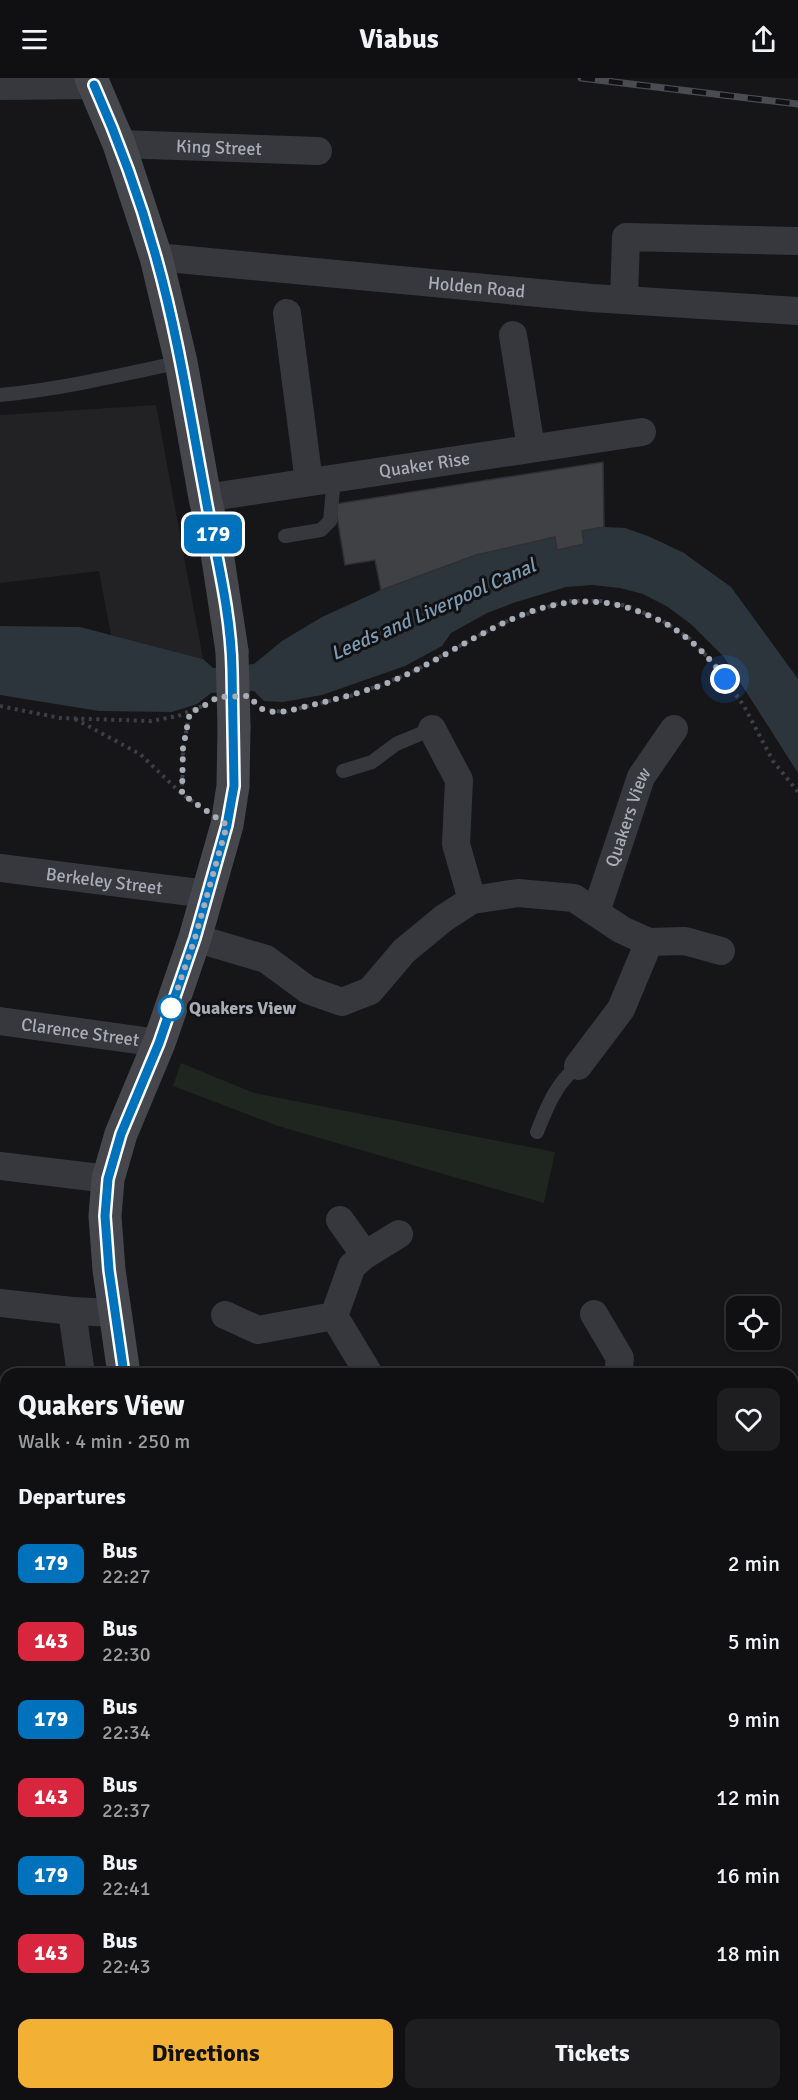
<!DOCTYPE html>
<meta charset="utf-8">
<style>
:root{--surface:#101012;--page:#1e1e20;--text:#f1f3f6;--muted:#9c9d9f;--line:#303032;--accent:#f2b134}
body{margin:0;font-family:Signika,sans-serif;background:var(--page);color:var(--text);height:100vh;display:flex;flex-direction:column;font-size:22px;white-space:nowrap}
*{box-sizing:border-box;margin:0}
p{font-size:20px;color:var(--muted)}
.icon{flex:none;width:33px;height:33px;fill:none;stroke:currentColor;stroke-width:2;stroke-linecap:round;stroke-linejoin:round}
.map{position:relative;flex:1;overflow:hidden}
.drawer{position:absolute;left:0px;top:1290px;width:798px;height:732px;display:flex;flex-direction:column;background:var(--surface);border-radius:18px 18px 0 0;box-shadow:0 2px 4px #0004,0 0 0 2px var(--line)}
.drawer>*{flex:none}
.badge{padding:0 12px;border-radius:9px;font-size:21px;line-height:39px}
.buttons{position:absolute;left:726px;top:1218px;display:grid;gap:12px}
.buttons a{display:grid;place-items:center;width:54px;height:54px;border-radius:12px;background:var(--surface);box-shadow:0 2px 4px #0004,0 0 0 2px var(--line);font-size:30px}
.you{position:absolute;width:30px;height:30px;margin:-15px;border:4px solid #fff;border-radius:50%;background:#1a73e8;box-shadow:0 0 0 9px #1a73e833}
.map>.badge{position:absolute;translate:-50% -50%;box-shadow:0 0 0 3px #fff}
h2{padding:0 18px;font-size:22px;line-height:54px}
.round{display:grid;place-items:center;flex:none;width:63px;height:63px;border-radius:12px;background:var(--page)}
.summary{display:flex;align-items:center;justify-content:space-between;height:102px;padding:0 18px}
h1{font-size:28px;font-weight:800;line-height:45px}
.action{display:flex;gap:12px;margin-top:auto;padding:12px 18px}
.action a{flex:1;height:69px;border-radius:12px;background:var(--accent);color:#111;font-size:24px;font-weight:800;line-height:69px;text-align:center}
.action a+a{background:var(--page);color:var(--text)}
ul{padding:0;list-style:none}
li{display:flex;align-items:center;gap:18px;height:78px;padding:0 18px}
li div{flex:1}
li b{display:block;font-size:22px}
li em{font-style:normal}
li .badge{min-width:66px;font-weight:700;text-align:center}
header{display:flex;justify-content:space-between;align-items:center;height:78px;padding:0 18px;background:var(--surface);font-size:27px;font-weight:800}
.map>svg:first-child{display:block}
</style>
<header><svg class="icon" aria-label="menu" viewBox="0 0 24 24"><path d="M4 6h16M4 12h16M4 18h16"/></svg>Viabus<svg class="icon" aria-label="share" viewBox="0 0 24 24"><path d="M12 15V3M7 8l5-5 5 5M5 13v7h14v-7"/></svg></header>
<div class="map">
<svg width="798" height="2022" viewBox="0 0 798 2022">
<rect width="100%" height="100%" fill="#161618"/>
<path fill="#222225" d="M156 327 203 581 111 557 99 493 0 505V337Z"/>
<path fill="#1e261f" d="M181 985 254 1015 555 1074 544 1125 278 1048 173 1008Z"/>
<path fill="#2c353c" d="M604 449 625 450 648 458 684 475 731 509 798 601V695L724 579 692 547 668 529 643 516 620 510 592 507 566 509 513 525 487 535 451 555 442 568 405 588 322 617 283 624 264 623 254 613 211 615 197 626 172 634 99 633 0 617V548L80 549 203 581 213 590 254 586 282 563 322 539 381 512 476 477 555 459 557 472 584 466 582 453Z"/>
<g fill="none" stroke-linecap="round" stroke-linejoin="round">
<path stroke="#2c353c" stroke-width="45" d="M792 1702 798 1701
M102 2022 111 2016"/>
</g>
<path fill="#404145" stroke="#303034" stroke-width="1.5" d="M603 384 604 449 582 453 584 466 557 472 555 459 476 477 381 512 375 482 345 487 335 426Z"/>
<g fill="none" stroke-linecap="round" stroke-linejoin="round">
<path stroke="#3d3f44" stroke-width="4" stroke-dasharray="3 4.5" stroke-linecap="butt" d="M0 628 60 640 151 643 178 638 205 627
M262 631 284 634 354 617 408 596 502 545 565 523H602L628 528 663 543 690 561 716 588 744 628 773 683 798 714
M75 641 140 676 182 716 201 729
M182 715 183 670 190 634
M792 1757 798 1756
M223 2022 233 2016"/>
<path stroke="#37383d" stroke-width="14" d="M0 317C61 311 121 297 181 284
M285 458 321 452 330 443 334 400
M343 693 372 684 396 666 432 651
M537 1054C547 1029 556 1005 578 988
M2 1385H6
M0 1714 6 1716"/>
<g stroke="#37383d" stroke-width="28">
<path d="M0 8 95 7"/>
<path id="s1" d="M119 66 318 73"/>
<path id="s2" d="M156 179 592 220 798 233"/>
<path d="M624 221 626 159 798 163"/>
<path d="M287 235 309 404"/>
<path d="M513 257 531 370"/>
<path id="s3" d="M205 420 642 354"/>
<path d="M432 651 459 702 456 766 472 822"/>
<path id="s4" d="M0 790 207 816"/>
<path id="s5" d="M596 834 641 699 674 651"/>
<path d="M195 860 266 881 308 912 342 924 370 913 404 873 444 840 472 822 518 815 574 820 622 852 649 864 685 863 721 873"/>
<path id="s6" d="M0 943 159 965"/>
<path d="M578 988 621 931 649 864"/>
<path d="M0 1088 108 1101"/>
<path d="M340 1142 365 1177"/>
<path d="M0 1225 72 1233 116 1235"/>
<path d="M72 1233 81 1296"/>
<path d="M594 1236 620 1280 618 1296"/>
<path d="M225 1237 258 1252 334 1238"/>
<path d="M369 1296 334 1238 352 1188 365 1177 399 1156"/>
<path d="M0 2002 6 2013"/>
</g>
<path stroke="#45474d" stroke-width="33" d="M91 0 119 66 156 179 181 284 205 420 216 468 232 573
M124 1296 109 1192 105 1138 108 1101 121 1056 159 965 195 860 227 747 233 708 234 649
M431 2016 434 2022"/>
<path stroke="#63666e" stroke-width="33" d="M0 1839 6 1842
M0 1884 6 1886
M362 2016 380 2022
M489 2016 506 2022"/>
<defs>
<path id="rail" d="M581 0 798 26"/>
</defs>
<use href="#rail" stroke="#4a4c52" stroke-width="7"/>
<use href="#rail" stroke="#111113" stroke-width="4.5" stroke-dasharray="14" stroke-linecap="butt"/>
<path stroke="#45474d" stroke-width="33" d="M232 573 234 649"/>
</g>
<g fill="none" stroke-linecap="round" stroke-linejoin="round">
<defs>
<path id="line" d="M94 7C119 63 140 121 156 179 178 257 190 337 205 416 215 474 231 532 232 592L234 708 227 747 195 860 159 965 121 1056 108 1101 105 1138 109 1192 124 1296"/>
</defs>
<use href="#line" stroke="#fff" stroke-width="14"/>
<use href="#line" stroke="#0072bc" stroke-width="9"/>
<path stroke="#a8adb8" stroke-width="6" stroke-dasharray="0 10.8" d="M171 930 195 860 227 747 182 716 183 670 190 634 199 631 218 619 249 618C253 622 258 629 262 631 279 639 299 629 316 626 348 618 380 610 410 595 491 555 556 496 650 538 681 551 706 574 725 601"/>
</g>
<circle fill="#fff" stroke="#0072bc" stroke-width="3" cx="171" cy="930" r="12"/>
<g text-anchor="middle" stroke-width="6" stroke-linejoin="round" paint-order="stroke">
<g font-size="18" fill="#a8adb8" stroke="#111113">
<text dy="6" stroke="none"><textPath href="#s1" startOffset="100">King Street</textPath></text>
<text dy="6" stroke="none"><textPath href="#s2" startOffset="322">Holden Road</textPath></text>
<text dy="6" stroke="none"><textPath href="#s3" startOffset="222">Quaker Rise</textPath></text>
<text dy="6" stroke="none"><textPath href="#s5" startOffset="100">Quakers View</textPath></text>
<text dy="6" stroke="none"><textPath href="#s4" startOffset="105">Berkeley Street</textPath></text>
<text dy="6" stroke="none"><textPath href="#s6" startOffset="81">Clarence Street</textPath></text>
</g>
<g font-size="18" font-weight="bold" fill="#a8adb8" stroke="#111113" text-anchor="start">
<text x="189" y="936">Quakers View</text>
</g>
<g font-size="20" font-style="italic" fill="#7f9bb3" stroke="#111113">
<text transform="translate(433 531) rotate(-24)" y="7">Leeds and Liverpool Canal</text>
</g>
</g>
</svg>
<div class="buttons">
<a><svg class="icon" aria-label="locate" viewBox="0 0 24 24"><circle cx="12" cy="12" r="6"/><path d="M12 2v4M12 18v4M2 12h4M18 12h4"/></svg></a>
</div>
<div class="you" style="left:725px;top:601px"></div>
<b class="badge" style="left:213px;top:456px;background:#0072bc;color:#fff">179</b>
<section class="drawer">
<div class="summary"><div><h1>Quakers View</h1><p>Walk · 4 min · 250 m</p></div><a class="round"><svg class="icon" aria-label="heart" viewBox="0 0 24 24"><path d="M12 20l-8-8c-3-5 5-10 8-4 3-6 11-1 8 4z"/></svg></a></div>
<h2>Departures</h2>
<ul>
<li><span class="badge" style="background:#0072bc;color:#fff">179</span><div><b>Bus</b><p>22:27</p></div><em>2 min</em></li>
<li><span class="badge" style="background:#d7263d;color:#fff">143</span><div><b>Bus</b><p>22:30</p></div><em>5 min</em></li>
<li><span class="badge" style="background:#0072bc;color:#fff">179</span><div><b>Bus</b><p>22:34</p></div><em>9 min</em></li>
<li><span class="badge" style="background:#d7263d;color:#fff">143</span><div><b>Bus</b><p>22:37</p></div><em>12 min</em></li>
<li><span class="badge" style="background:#0072bc;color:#fff">179</span><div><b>Bus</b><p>22:41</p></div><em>16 min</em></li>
<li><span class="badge" style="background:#d7263d;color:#fff">143</span><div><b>Bus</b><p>22:43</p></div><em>18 min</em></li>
</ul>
<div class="action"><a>Directions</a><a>Tickets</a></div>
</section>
</div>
